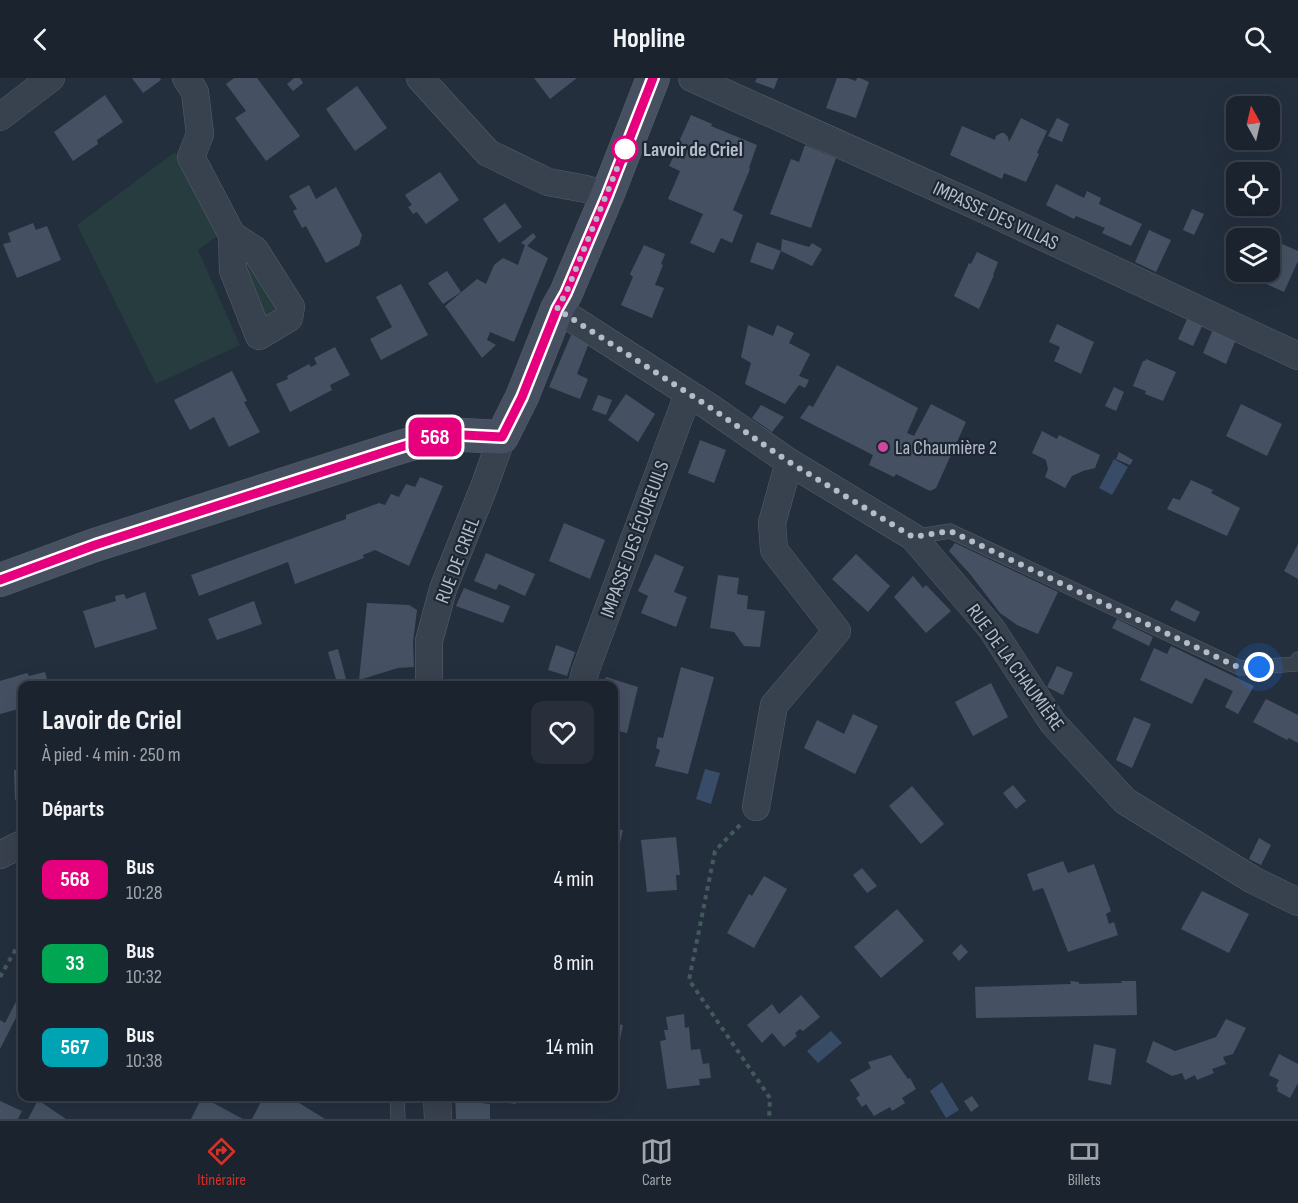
<!DOCTYPE html>
<html lang="fr">
<meta charset="utf-8">
<style>
:root{--surface:#1b232e;--page:#282f3a;--text:#f1f3f6;--muted:#a0a4aa;--line:#39404a;--accent:#d93025}
body{margin:0;font-family:"Sofia Sans Condensed",sans-serif;background:var(--page);color:var(--text);height:100vh;display:flex;flex-direction:column;font-size:22px;white-space:nowrap}
*{box-sizing:border-box;margin:0}
p{font-size:20px;color:var(--muted)}
.icon{flex:none;width:33px;height:33px;fill:none;stroke:currentColor;stroke-width:2;stroke-linecap:round;stroke-linejoin:round}
.map{position:relative;flex:1;overflow:hidden}
.sheet{position:absolute;left:18px;top:603px;width:600px;height:420px;display:flex;flex-direction:column;background:var(--surface);border-radius:12px;box-shadow:0 6px 24px #0002,0 0 0 2px var(--line)}
.sheet>*{flex:none}
.badge{padding:0 12px;border-radius:9px;font-size:21px;line-height:39px}
.needle{width:39px;rotate:352deg}
.buttons{position:absolute;left:1226px;top:18px;display:grid;gap:12px}
.buttons a{display:grid;place-items:center;width:54px;height:54px;border-radius:12px;background:var(--surface);box-shadow:0 6px 24px #0002,0 0 0 2px var(--line);font-size:30px}
.you{position:absolute;width:30px;height:30px;margin:-15px;border:4px solid #fff;border-radius:50%;background:#1a73e8;box-shadow:0 0 0 9px #1a73e833}
.map>.badge{position:absolute;translate:-50% -50%;box-shadow:0 0 0 3px #fff}
h2{padding:0 24px;font-size:22px;line-height:54px}
.round{display:grid;place-items:center;flex:none;width:63px;height:63px;border-radius:12px;background:var(--page)}
.overview{display:flex;align-items:center;justify-content:space-between;height:102px;padding:0 24px}
h1{font-size:28px;font-weight:700;line-height:45px}
ul{padding:0;list-style:none}
li{display:flex;align-items:center;gap:18px;height:84px;padding:0 24px}
li div{flex:1}
li b{display:block;font-size:22px}
li em{font-style:normal}
li .badge{min-width:66px;font-weight:700;text-align:center}
header{display:flex;justify-content:space-between;align-items:center;height:78px;padding:0 24px;background:var(--surface);font-size:27px;font-weight:700}
.dock{display:flex;justify-content:space-around;align-items:center;height:84px;border-top:2px solid var(--line);background:var(--surface);font-size:16px;color:var(--muted)}
.dock a{display:grid;justify-items:center;gap:3px}
.dock .active{color:var(--accent)}
.map>svg:first-child{display:block}
</style>
<header><svg class="icon" aria-label="back" viewBox="0 0 24 24"><path d="M15 5l-7 7 7 7"/></svg>Hopline<svg class="icon" aria-label="search" viewBox="0 0 24 24"><circle cx="10" cy="10" r="6"/><path d="M15 15l6 6"/></svg></header>
<div class="map">
<svg width="1298" height="1041" viewBox="0 0 1298 1041">
<rect width="100%" height="100%" fill="#242f3e"/>
<path fill="#263c3f" d="M175 74 217 158 198 172 240 267 156 306 77 147Z
M250 187 282 235 262 241 246 188Z"/>
<path fill="#394c67" d="M1114 381 1128 389 1112 417 1099 410Z
M705 691 720 695 711 726 696 721Z
M831 953 842 965 818 985 807 973Z
M942 1004 959 1032 946 1040 930 1013Z"/>
<path fill="#455162" d="M132 0H160L161 2 143 15Z
M234 0H257L300 58 266 83 235 40 246 33 226 6Z
M294 0H300L303 5 293 13 287 6Z
M534 0H577L550 21Z
M757 0H778L774 11 755 4Z
M837 0H847L856 3 857 0H860L869 4 856 40 826 30Z
M357 8 387 50 355 73 326 31Z
M105 17 123 44 97 62 98 66 73 83 54 54Z
M691 37 712 46 711 48 757 67 749 90 750 91 733 132 743 137 732 165 721 160 714 175 690 165 703 136 668 121 680 93 669 88 674 77 684 81 687 72 677 68Z
M1021 40 1047 53 1037 75 1039 76 1026 104 1004 95 1002 101 950 77 962 48 995 62 996 58 1001 55H1004L1008 59 1009 64Z
M1057 40 1069 46 1062 64 1048 58Z
M805 67 836 80 811 150 770 136 791 81 799 84Z
M440 94 459 122 426 146 417 134 413 136 408 129 412 127 405 117Z
M1056 106 1084 120 1087 113 1101 120 1099 126 1142 146 1131 168 1102 155 1105 150 1076 138 1074 141 1046 127Z
M309 107 316 121 336 109 362 157 359 167 326 185 306 148 302 150 293 133 297 131 289 118Z
M505 125 522 149 499 165 483 141Z
M1192 131 1204 136 1194 157 1183 152Z
M33 145 36 152 47 148 61 182 17 200 3 166 11 164 8 155Z
M1149 152 1171 162 1156 194 1135 184Z
M533 155 536 159 527 168 548 180 514 264 490 254 487 262 496 267 482 280 445 228 477 201 486 206 494 187 503 180 518 187 525 167 521 165Z
M1269 160 1298 173V183L1284 214 1251 199 1254 194H1269Z
M782 161 809 169 812 165 822 171 812 188 781 173Z
M757 164 781 173 773 192 750 184Z
M644 167 665 176 661 186 663 187 655 207 664 210 652 240 621 227 633 199 630 196Z
M977 174 998 184 993 197H994L979 231 954 218 969 185 971 186Z
M447 193 461 214 443 226 428 205Z
M401 206 428 257 381 282 370 261 392 249 376 219Z
M1189 237 1204 244 1193 268 1178 261Z
M1057 246 1094 264 1081 296 1054 283 1060 269 1049 264Z
M748 247 773 258 777 247 794 255 789 265 810 276 799 298 809 302 805 310 799 307 785 326 745 306 751 285 741 279Z
M1214 249 1237 259 1226 286 1203 275Z
M571 257 589 265 577 296 588 301 580 321 549 309Z
M335 269 350 297 330 307 332 312 290 334 276 306 288 301 287 298 309 286 311 289 317 286 314 280Z
M1146 281 1176 294 1163 323 1145 316 1146 313 1133 308 1143 283H1145Z
M837 287 918 330 907 355 914 358 931 326 966 344 936 410 930 413 896 396 894 399 869 387 873 377 800 340 809 327 813 329Z
M232 293 247 323 244 324 260 354 229 369 214 339 190 352 174 322Z
M1114 309 1124 314 1116 333 1105 328Z
M626 316 655 336 638 364 608 342Z
M598 317 612 322 606 337 592 332Z
M1241 326 1282 346 1267 378 1226 358Z
M761 327 784 339 772 354 752 340Z
M1042 353 1057 361 1059 357 1100 377 1095 390 1083 393 1072 398 1065 410 1045 399 1048 391 1046 382 1032 375Z
M700 362 726 372 714 405 688 395Z
M1119 374 1133 382 1130 387 1116 381Z
M420 399 443 408 409 488 375 472 363 477 364 480 295 506 288 484 199 518 191 497 346 441V437L379 425 385 427 391 416 399 419 406 406 415 409Z
M1191 402 1213 412 1211 415 1240 430 1227 458 1167 431 1173 420 1180 422Z
M564 445 605 462 590 501 549 483Z
M955 465 1058 514 1038 556 1017 547 1000 535 970 496 949 473Z
M1298 466V501L1284 493Z
M486 475 535 496 525 518 499 506 496 512 474 503Z
M655 476 684 489 674 514 687 519 676 549 641 535 648 518 638 513Z
M856 476 890 508 868 534 832 501Z
M718 497 739 500 737 516 748 518 747 531 765 533 760 569 744 568 734 554 710 550Z
M913 498 923 510 926 507 951 533 926 555 894 519Z
M464 510 510 528 503 545 456 528Z
M145 514 157 551 95 570 83 533 116 523 115 518 124 516 126 521Z
M1176 522 1200 534 1195 544 1170 532Z
M254 523 262 546 217 562 208 541Z
M367 525 409 527 417 532 413 564 414 589 398 590 359 602Z
M1117 541 1153 559 1149 568 1112 550Z
M556 567 575 574 567 598 548 592Z
M1171 568 1254 608 1238 636 1225 629 1233 613 1205 600 1192 626 1140 602 1154 570 1167 576Z
M338 571 347 605 341 608H338L328 574Z
M1057 588 1073 595 1063 617 1047 609Z
M681 589 714 599 688 696 655 688 660 672 656 670 658 659 663 660Z
M45 594 49 608H22V630L0 636V603L27 595 29 598Z
M606 599 638 609 627 655 614 652V608H604Z
M991 605 1008 639 973 658 955 624Z
M1266 621 1298 637V665L1289 660 1287 662 1253 644Z
M853 636 878 648 855 696 804 670 817 642 844 656Z
M1134 639 1151 646 1132 690 1116 682Z
M14 692H22V721L15 722Z
M1013 707 1026 723 1016 731 1003 715Z
M912 708 944 746 921 766 889 728Z
M614 751 623 752 620 765 614 763Z
M676 759 680 797H676L677 812 647 814 641 762Z
M1259 760 1271 767 1261 787 1249 781Z
M1063 783 1068 795 1094 786 1111 833 1106 836 1109 846 1114 844 1118 857 1068 874 1043 810 1033 813 1027 796Z
M862 790 877 808 867 815 853 797Z
M764 798 787 811 754 870 727 855 749 816 752 818Z
M1202 813 1249 836 1229 875 1181 851Z
M897 831 924 863 881 900 854 869Z
M961 866 968 874 959 883 952 875Z
M1070 903 1079 904V906L1122 905 1121 903H1136L1137 937 976 940 975 909 1071 906Z
M22 912V928L0 971V942L5 945Z
M801 917 820 939 803 953 800 951 795 955 797 958 784 969 772 955 762 965 747 947 772 926 779 936Z
M684 936 685 950 689 949 691 972 700 971 703 986 709 985 711 1000 699 1001 700 1007 667 1011 660 963 666 962 664 952H668L666 939Z
M1226 941 1246 950 1233 976 1223 979 1226 986 1212 991 1214 995 1197 1002 1195 997 1185 1002 1182 995 1172 998 1146 984 1153 963 1175 973 1193 967 1216 959Z
M614 945 623 947 615 987H614Z
M1094 966 1116 971 1111 1007 1088 1002Z
M1279 976 1298 986V1005L1290 1020 1277 1013 1278 1010 1276 1008 1279 1002 1269 997Z
M891 977 908 1001 910 1000 916 1011 902 1020 905 1025 892 1033 890 1029 874 1038 866 1026 862 1029 856 1020 860 1017 850 1002 871 990 868 984Z
M264 1018H288L325 1041H252Z
M455 1018H482V1025L490 1026V1041H456Z
M494 1018H517L516 1026 494 1023Z
M972 1018 979 1028 971 1034 964 1023Z
M202 1019 243 1041H191Z
M38 1022 66 1041H28Z
M0 1023 22 1033 18 1041H0Z"/>
<g fill="none" stroke-linecap="round" stroke-linejoin="round">
<defs>
<path id="lane" d="M913 459 950 453 1240 590 1296 586 1298 581
M397 1018 398 1041"/>
<path id="street" d="M186 0 195 14 200 56 191 79 232 157 233 192 259 258 289 240 291 229 255 172 232 157
M420 0 488 75 548 104 586 111 607 118
M692 0 977 128 1298 278
M0 39 51 0
M557 231 708 328 789 384 913 459 991 550 1053 645 1125 723 1253 802 1298 824
M429 608V563L443 511 484 409 502 359
M582 608 585 594 688 316
M756 729 774 627 837 553 774 472 772 445 789 384
M0 777 22 766
M437 1018 438 1041"/>
<path id="secondary" d="M0 502 95 467 394 371 444 356 502 359 522 319 557 231 566 215 607 118 653 0"/>
</defs>
<use href="#lane" stroke="#565f6c" stroke-width="15"/>
<use href="#street" stroke="#565f6c" stroke-width="28"/>
<use href="#secondary" stroke="#565f6c" stroke-width="34"/>
<path stroke="#44595c" stroke-width="4" stroke-dasharray="4.5 4.5" stroke-linecap="butt" d="M740 747 715 773 689 902 770 1020 769 1041
M0 899 22 860"/>
<use href="#lane" stroke="#38414e" stroke-width="14"/>
<use href="#street" stroke="#38414e" stroke-width="27"/>
<use href="#secondary" stroke="#465061" stroke-width="33"/>
</g>
<g fill="none" stroke-linecap="round" stroke-linejoin="round">
<defs>
<path id="line" d="M0 502 95 467 394 371 444 356 502 359 522 319 557 231 566 215 607 118 653 0"/>
</defs>
<use href="#line" stroke="#fff" stroke-width="14"/>
<use href="#line" stroke="#e6007e" stroke-width="9"/>
<path stroke="#b4bcc9" stroke-width="6" stroke-dasharray="0 10.8" d="M625 71 582 176 566 215 557 231 708 328 789 384 913 459 950 453 1240 590 1259 589"/>
</g>
<circle fill="#fff" stroke="#e6007e" stroke-width="3" cx="625" cy="71" r="12"/>
<circle fill="#d1479c" stroke="#1d2633" stroke-width="2" cx="883" cy="369" r="6"/>
<g text-anchor="middle" stroke-width="4.5" stroke-linejoin="round" paint-order="stroke">
<g font-size="20" font-weight="bold" fill="#b4bcc9" stroke="#1d2633" text-anchor="start">
<text x="643" y="78">Lavoir de Criel</text>
</g>
<g font-size="20" fill="#b4bcc9" stroke="#1d2633">
<text transform="translate(996 137) rotate(25)" y="7">IMPASSE DES VILLAS</text>
<text transform="translate(634 461) rotate(-70)" y="7">IMPASSE DES ÉCUREUILS</text>
<text transform="translate(457 482) rotate(-69)" y="7">RUE DE CRIEL</text>
<text transform="translate(1016 589) rotate(54)" y="7">RUE DE LA CHAUMIÈRE</text>
</g>
<g font-size="20" fill="#b4bcc9" stroke="#1d2633" text-anchor="start">
<text x="895" y="376">La Chaumière 2</text>
</g>
</g>
</svg>
<div class="buttons">
<a><svg class="needle" viewBox="-14 -14 28 28"><path d="M0-13l5 13h-10z" fill="#e53935"/><path d="M0 13l5-13h-10z" fill="#a0a4aa"/></svg></a>
<a><svg class="icon" aria-label="locate" viewBox="0 0 24 24"><circle cx="12" cy="12" r="6"/><path d="M12 2v4M12 18v4M2 12h4M18 12h4"/></svg></a>
<a><svg class="icon" aria-label="layers" viewBox="0 0 24 24"><path d="M12 4l9 5-9 5-9-5zM3 14l9 5 9-5"/></svg></a>
</div>
<div class="you" style="left:1259px;top:589px"></div>
<b class="badge" style="left:435px;top:359px;background:#e6007e;color:#fff">568</b>
<section class="sheet">
<div class="overview"><div><h1>Lavoir de Criel</h1><p>À pied · 4 min · 250 m</p></div><a class="round"><svg class="icon" aria-label="heart" viewBox="0 0 24 24"><path d="M12 20l-8-8c-3-5 5-10 8-4 3-6 11-1 8 4z"/></svg></a></div>
<h2>Départs</h2>
<ul>
<li><span class="badge" style="background:#e6007e;color:#fff">568</span><div><b>Bus</b><p>10:28</p></div><em>4 min</em></li>
<li><span class="badge" style="background:#00a651;color:#fff">33</span><div><b>Bus</b><p>10:32</p></div><em>8 min</em></li>
<li><span class="badge" style="background:#00a3b4;color:#fff">567</span><div><b>Bus</b><p>10:38</p></div><em>14 min</em></li>
</ul>
</section>
</div>
<nav class="dock">
<a class="active"><svg class="icon" aria-label="directions" viewBox="0 0 24 24"><path d="M12 3l9 9-9 9-9-9zM9 14v-3h6M13 9l2 2-2 2"/></svg>Itinéraire</a>
<a><svg class="icon" aria-label="map" viewBox="0 0 24 24"><path d="M3 6l6-2 6 2 6-2v14l-6 2-6-2-6 2zM9 4v14M15 6v14"/></svg>Carte</a>
<a><svg class="icon" aria-label="tickets" viewBox="0 0 24 24"><path d="M3 7h18v10H3zM15 7v10"/></svg>Billets</a>
</nav>
